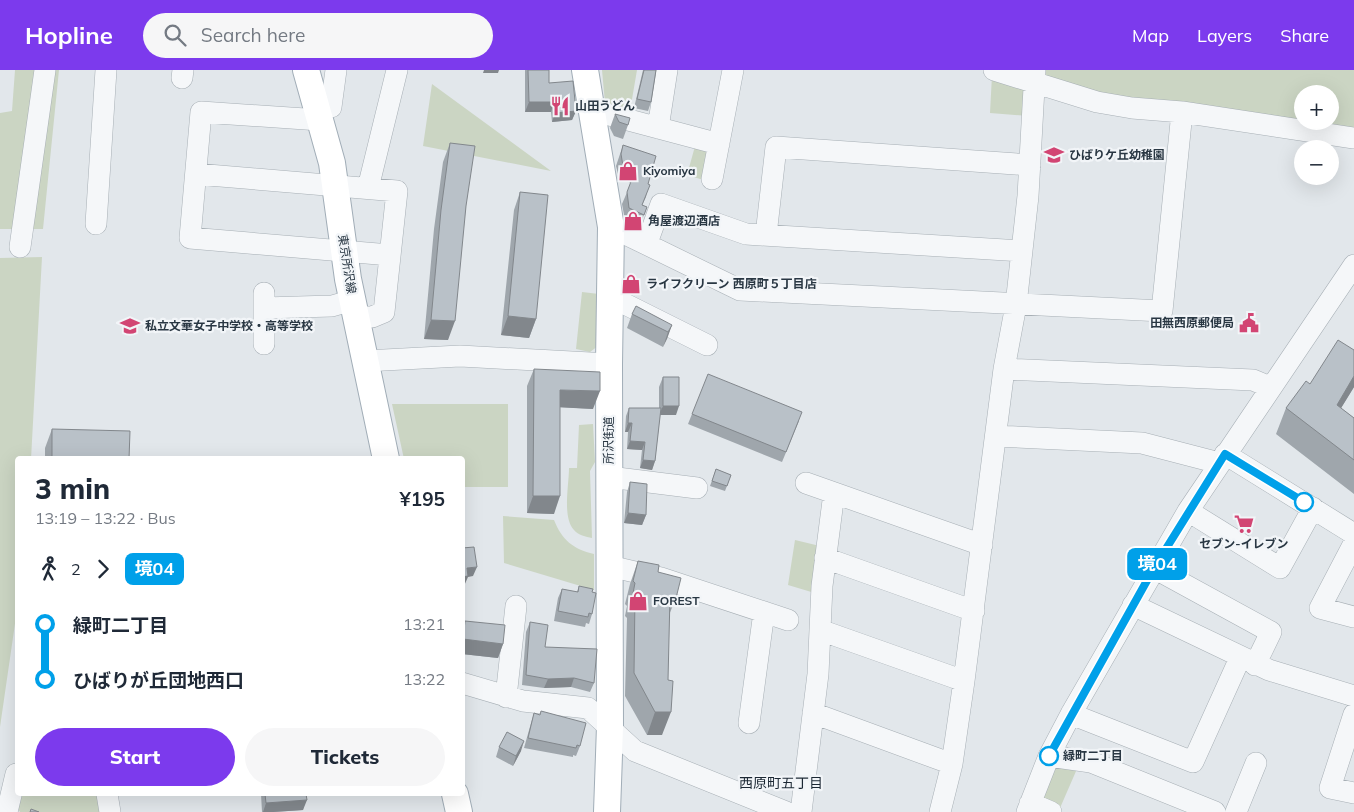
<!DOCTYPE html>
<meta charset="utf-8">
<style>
:root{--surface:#fff;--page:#f6f6f7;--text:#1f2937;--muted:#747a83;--accent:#7c3aed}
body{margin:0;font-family:Mulish,"Noto Sans JP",sans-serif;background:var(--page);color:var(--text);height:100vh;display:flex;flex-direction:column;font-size:19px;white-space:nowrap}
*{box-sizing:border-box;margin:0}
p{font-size:16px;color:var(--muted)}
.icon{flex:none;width:28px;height:28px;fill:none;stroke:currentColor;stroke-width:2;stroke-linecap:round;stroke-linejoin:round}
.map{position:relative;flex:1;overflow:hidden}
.side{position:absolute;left:15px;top:386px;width:450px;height:340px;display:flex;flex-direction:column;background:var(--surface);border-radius:5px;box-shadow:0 5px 20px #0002}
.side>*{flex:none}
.badge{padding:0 10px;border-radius:8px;font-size:18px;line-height:32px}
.buttons{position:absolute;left:1294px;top:15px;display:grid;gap:10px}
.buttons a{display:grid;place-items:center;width:45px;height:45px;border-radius:50%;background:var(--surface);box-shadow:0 5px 20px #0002;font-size:25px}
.map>.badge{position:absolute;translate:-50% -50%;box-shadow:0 0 0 2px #fff}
.legs{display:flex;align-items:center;gap:8px;height:55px;padding:0 20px;font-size:16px}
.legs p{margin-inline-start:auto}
.headline{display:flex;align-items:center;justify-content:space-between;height:85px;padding:0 20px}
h1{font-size:28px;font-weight:800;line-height:38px}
.cta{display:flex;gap:10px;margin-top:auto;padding:10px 20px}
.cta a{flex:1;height:58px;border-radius:30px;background:var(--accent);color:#fff;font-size:20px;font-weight:800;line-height:58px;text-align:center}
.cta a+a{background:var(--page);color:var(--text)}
ul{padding:0 20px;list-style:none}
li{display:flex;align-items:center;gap:18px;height:55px;font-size:19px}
li i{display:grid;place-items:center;width:8px;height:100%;margin:0 6px;background:currentColor}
li i::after{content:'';width:12px;height:12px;margin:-6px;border:4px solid;border-radius:50%;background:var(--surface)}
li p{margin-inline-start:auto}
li:first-child i{background:linear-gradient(#0000 50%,currentColor 0)}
li:last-child i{background:linear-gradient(currentColor 50%,#0000 0)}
header{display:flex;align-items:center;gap:30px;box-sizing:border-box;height:70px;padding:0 25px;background:var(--accent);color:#fff}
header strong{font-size:24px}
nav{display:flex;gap:28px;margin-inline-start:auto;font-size:18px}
.search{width:350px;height:45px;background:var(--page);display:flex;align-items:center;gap:12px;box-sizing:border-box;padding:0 18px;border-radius:28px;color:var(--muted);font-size:19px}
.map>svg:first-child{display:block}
</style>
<header>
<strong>Hopline</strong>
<div class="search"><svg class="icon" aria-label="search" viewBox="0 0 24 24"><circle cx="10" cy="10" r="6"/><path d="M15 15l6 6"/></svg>Search here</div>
<nav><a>Map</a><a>Layers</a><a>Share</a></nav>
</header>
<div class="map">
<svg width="1354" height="742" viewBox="0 0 1354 742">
<rect width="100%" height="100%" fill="#e2e7eb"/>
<path fill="#cbd5c3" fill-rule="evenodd" d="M15 0H59L43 159H0V43L12 41Z
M602 0H637L630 41 605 33Z
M1040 0H1354V62L1129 32 1039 10ZM1302 24H1330V51H1302Z
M992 5 1030 14 1029 46 990 43Z
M432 14 551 101 423 76Z
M697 69 717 75 710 112 687 105Z
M42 187 31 389H18V533L0 657V188Z
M582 222 599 224 598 276 590 282 576 279Z
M392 334H508V417H463L462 389H404Z
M593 354 595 392 590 401 592 468C586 467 578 465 574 460 562 447 569 415 569 398H577L579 355Z
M503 446 554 450C562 470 573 479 594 484V520L504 493Z
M795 470 824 477 818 524 788 515Z
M1056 684 1080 692 1060 738 1039 731Z
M22 724H98L102 742H20L16 735Z"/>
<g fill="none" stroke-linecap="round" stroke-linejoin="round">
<defs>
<path id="minor" d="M994 0 1097 32 1132 38 1182 42 1354 68
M182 8 183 0
M317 40 331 37 336 0
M591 40 719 74
M320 50 201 42 190 168 390 185
M658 58 667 0
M196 104 397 121 384 242 372 247H356
M712 109 733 0
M368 118 397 0
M96 154 106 0
M611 157 740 220 1162 241 1182 42
M766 165 776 77 1030 95
M647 173 661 134 746 164 1022 181
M20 177 45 0
M609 226 707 275
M264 238 332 236 353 230
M264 274V223
M365 291 460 286 609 294
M1004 299 1253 310 1270 317
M996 366 1142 373 1219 393
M1225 384 1354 464
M609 407 697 418
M806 413 982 475
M1188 441 1280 498 1313 438
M1354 473 1320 538 1354 547
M825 488 974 541
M609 496 661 508 788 550
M1154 498 1271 562 1255 595
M1133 535 1269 600 1354 626
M820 560 964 611
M462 613 523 631 588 638 635 681 786 742
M506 627 516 536
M813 643 952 694
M1071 644 1193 692 1240 588
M1354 644 1330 718 1354 723
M749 653 764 542
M1049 686 1091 692 1215 742
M107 724 110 742
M1030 733 1051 742
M7 742 16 704
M801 742 818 604 822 516 834 423
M940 742 952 694 964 611 1004 299 1016 235 1028 126 1035 0
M1027 742 1049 686 1071 644 1188 441 1354 195
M1236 742 1256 693"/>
<path id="major" d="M306 0 332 93 348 209 386 389
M585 0 611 157 609 294 610 656 607 742
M455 724 459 742"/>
</defs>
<use href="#minor" stroke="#a7afb5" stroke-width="22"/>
<use href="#major" stroke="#a1adb7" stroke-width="28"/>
<use href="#minor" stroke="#f5f7f9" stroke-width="21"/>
<use href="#major" stroke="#fff" stroke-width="26"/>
</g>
<path fill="#9fa6ac" d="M525 0H549V13L576 41 572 50 552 52 551 42H525Z
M643 0H656L651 32 648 41 634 38Z
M615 44 628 55 623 69 614 66 610 58Z
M450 73 466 136 448 270 424 269 434 159 443 92Z
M623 75 648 114 646 127 642 135 647 137 639 157 625 150 622 134 631 113 619 108 616 96Z
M520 122 536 249 529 268 501 265 514 140Z
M632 244 672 255 663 277 627 258Z
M1354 280V317L1341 338 1354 348V424L1276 364 1286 338Z
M534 299 593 339 560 337 554 444 527 443V316Z
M663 307 676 345H660L655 391 652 400 640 398 642 380 627 379 628 362H625L626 346 629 338H659V317Z
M692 344 799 351 782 392 688 354Z
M52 359 129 389H45V378Z
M716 399 731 405 725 421 710 416Z
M630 412 646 445 642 455 624 453 627 422Z
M638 491 658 502 676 528 669 545 662 665H647L625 626 627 548 625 546 627 536 625 534 630 514Z
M579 516 592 522V544L589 554 586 553 585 557 554 551 558 528 562 519 577 522Z
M465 551 503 574 498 588 462 584V559Z
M530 552 545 577 594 613 590 622 571 617 544 618 522 615 526 562Z
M534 643 580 676 576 686 573 685V687L524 678 531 653Z
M499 677 521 681 513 696 496 687Z
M261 724H306L303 740 273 742H262Z"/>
<path fill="#82878c" d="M484 0H499L498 3H483Z
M529 32H554L551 42H525Z
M576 41 572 50 552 52 555 43Z
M508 246 536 249 529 268 501 265Z
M431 250 455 251 448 270 424 269Z
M672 255 667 269 663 277 668 262Z
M1354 306V317L1327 361 1337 335Z
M560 320 600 321 593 339 554 337Z
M663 336H679L676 345H659Z
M628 353H632L628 362H625Z
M630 371 645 372 642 380 627 379Z
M643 390 655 391 652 400 640 398Z
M533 426H560L554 444 527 443Z
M628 443 646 445 642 455 624 453Z
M477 497 473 506 468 507 464 516H462V507L467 498Z
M463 569 503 574 498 588 462 584V572Z
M574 608 571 617 544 618 548 609Z
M655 642H671L662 665H647Z
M524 671 521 681 513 696 516 686Z
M307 730 303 740 273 742H263L266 733Z"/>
<path fill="#b9c1c8" stroke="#82878c" d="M528 0H549V13L573 11 576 41 555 43 554 32H529Z
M644 0H656L651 32 637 29Z
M615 44 630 48 628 55 619 52Z
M450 73 475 76 466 136 455 251 431 250 441 140Z
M623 75 656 86 648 114 650 115 642 135 647 137 644 145 629 138 627 122 635 101 623 96 621 84Z
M520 122 548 125 536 249 508 246Z
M636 236 672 255 668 262 632 244Z
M1338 270 1354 280V306L1337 335 1354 348V390L1286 338 1306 311 1310 314Z
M534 299 600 302V321L560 320V426H533Z
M708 304 802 342 786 382 692 344Z
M663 307H679V336H663Z
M629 338H661L655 391 643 390 645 372 630 371 632 353H628Z
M52 359 130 361 129 389H52Z
M716 399 731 405 727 416 712 411Z
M630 412 647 414 646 445 628 443Z
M474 477 477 497 467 498 468 506 462 507V478Z
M638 491 659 495 658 502 681 508 676 528 670 526 668 610 673 611 671 642H655L634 603 635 525 633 523 635 513 633 511Z
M579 516 593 519 592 522 596 523 592 544 589 543 588 547 558 541 562 519 578 522Z
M465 551 505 555 503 574 463 569Z
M530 552 548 555 545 577 597 579 594 613 574 608 548 609 526 605Z
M541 641 586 653 580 676 577 675 576 678 528 668 534 643 540 645Z
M507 662 524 671 516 686 499 677Z
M265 724H306L307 730 266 733Z
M31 739 39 742H30Z"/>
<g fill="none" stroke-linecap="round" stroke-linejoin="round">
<defs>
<path id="line-1" d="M1049 686 1154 498 1225 384 1304 432"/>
</defs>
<use href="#line-1" stroke="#fff" stroke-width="11"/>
<use href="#line-1" stroke="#00a0e9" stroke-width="8"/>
</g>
<defs>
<symbol id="restaurant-bare" viewBox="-9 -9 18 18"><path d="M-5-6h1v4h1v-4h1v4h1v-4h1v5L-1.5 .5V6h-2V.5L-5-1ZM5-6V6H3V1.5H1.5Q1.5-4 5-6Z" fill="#d24573" stroke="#f2f5f8" stroke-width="2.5" paint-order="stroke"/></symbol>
<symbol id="school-bare" viewBox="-9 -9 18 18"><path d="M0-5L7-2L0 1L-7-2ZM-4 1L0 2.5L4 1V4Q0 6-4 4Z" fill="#d24573" stroke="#f2f5f8" stroke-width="2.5" paint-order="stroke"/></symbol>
<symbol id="shop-bare" viewBox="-9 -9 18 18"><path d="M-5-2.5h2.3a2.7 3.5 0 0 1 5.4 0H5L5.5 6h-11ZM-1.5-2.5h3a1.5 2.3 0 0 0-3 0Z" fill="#d24573" stroke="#f2f5f8" stroke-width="2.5" paint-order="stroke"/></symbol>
<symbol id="civic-bare" viewBox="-9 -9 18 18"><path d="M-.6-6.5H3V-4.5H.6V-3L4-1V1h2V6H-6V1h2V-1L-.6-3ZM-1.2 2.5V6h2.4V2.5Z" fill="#d24573" stroke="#f2f5f8" stroke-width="2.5" paint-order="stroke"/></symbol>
<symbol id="supermarket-bare" viewBox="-9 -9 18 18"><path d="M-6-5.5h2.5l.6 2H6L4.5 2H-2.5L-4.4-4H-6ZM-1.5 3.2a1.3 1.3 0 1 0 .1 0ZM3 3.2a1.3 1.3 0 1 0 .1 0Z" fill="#d24573" stroke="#f2f5f8" stroke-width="2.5" paint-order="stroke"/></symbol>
</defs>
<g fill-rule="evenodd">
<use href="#restaurant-bare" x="546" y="22" width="28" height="28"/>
<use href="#school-bare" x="1040" y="71" width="28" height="28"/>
<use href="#shop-bare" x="614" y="87" width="28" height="28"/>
<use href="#shop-bare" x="619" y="137" width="28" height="28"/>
<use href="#shop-bare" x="617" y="200" width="28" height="28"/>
<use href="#civic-bare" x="1235" y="239" width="28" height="28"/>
<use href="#school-bare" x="116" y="242" width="28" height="28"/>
<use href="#supermarket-bare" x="1230" y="440" width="28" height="28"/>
<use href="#shop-bare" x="624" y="517" width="28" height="28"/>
</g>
<g fill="#fff" stroke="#00a0e9" stroke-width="2.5">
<circle cx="1304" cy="432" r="9"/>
<circle cx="1049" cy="686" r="9"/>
</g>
<g text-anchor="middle" stroke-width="4.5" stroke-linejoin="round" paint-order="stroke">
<g font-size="12" font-weight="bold" fill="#293743" stroke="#f2f5f8" text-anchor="start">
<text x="575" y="40">山田うどん</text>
<text x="1069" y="89">ひばりケ丘幼稚園</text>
<text x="643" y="105">Kiyomiya</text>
<text x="648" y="155">角屋渡辺酒店</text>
<text x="646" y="218">ライフクリーン 西原町５丁目店</text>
<text x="1234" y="257" text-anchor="end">田無西原郵便局</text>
<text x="145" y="260">私立文華女子中学校・高等学校</text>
<text x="1244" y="478" text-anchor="middle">セブン-イレブン</text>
<text x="653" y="535">FOREST</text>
</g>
<g font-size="12" fill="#293743" stroke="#f2f5f8">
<text transform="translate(347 194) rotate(81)" y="4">東京所沢線</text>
<text transform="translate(609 370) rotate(-90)" y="4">所沢街道</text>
</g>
<g font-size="12" font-weight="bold" fill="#293743" stroke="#f2f5f8" text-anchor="start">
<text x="1063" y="690">緑町二丁目</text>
</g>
<g font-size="14" fill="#1c2834" stroke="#f2f5f8">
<text x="781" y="718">西原町五丁目</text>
</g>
</g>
</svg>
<div class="buttons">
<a>+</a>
<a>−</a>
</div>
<b class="badge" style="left:1157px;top:494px;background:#00a0e9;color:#fff">境04</b>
<section class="side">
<div class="headline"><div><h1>3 min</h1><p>13:19 – 13:22 · Bus</p></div><b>¥195</b></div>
<div class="legs"><svg class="icon" aria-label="walk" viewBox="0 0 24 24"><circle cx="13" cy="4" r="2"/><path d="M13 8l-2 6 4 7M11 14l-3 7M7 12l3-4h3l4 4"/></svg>2<svg class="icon" aria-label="forward" viewBox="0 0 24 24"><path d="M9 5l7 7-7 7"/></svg><b class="badge" style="background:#00a0e9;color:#fff">境04</b></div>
<ul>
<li><i style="color:#00a0e9"></i><b>緑町二丁目</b><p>13:21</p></li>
<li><i style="color:#00a0e9"></i><b>ひばりが丘団地西口</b><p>13:22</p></li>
</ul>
<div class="cta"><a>Start</a><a>Tickets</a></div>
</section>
</div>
